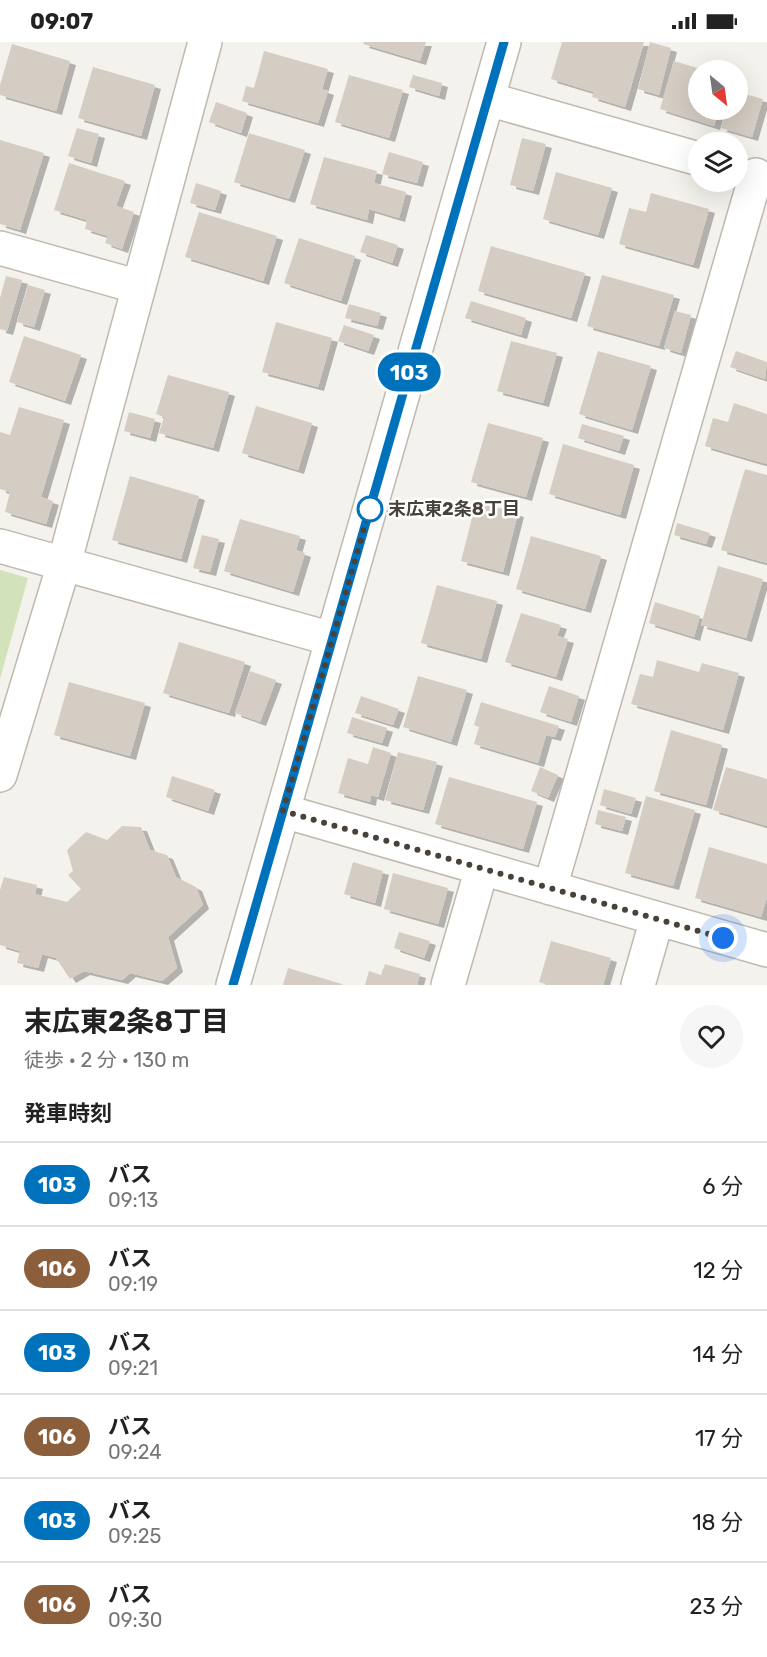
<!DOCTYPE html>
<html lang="ja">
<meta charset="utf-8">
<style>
:root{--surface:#fff;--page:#f6f6f6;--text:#222;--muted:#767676;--line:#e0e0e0}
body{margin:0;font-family:Rubik,"Noto Sans JP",sans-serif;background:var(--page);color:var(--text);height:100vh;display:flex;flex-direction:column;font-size:22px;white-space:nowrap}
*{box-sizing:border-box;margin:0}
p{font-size:20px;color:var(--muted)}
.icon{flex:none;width:33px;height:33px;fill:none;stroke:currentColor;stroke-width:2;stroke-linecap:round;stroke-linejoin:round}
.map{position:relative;height:943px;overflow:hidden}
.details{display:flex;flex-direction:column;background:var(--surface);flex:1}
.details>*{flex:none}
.badge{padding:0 12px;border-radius:20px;font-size:21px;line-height:39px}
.needle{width:39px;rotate:151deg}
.controls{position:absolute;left:688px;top:18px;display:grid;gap:12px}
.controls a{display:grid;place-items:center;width:60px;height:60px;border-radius:50%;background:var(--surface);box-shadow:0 6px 24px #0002;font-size:30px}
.you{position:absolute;width:30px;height:30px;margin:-15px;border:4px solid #fff;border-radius:50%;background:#1a73e8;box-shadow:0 0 0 9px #1a73e833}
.map>.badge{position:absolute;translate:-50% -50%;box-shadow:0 0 0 3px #fff}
h2{padding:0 24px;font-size:22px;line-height:54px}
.round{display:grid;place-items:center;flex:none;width:63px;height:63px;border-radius:32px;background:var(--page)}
.head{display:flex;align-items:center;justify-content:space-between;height:102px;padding:0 24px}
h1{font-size:28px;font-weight:700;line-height:45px}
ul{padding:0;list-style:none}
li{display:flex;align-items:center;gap:18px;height:84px;padding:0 24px;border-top:2px solid var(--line)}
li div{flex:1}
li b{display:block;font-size:22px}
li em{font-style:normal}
li .badge{min-width:66px;font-weight:700;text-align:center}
.status{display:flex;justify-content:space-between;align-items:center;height:42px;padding:0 30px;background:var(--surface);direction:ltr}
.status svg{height:16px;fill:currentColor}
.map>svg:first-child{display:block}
</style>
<div class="status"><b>09:07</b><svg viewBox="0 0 49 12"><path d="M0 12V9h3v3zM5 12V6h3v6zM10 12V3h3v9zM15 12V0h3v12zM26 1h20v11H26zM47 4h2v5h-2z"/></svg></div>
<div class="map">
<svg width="767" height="943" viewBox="0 0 767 943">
<defs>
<filter id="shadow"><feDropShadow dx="6" dy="4" stdDeviation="0" flood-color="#0004"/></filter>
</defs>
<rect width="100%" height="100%" fill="#f4f2ec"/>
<path fill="#d2e3bb" d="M0 528 28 536 0 637Z"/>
<path fill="#d5cdc3" filter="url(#shadow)" d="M364 0H426L420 19 363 2Z
M562 0H644L625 65 592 55 594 50 551 37Z
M650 0 671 6 659 53 638 47Z
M12 2 70 19 56 69 0 53V43Z
M264 9 328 27 322 47 328 49 318 81 242 59 246 44 254 46Z
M674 19 704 28H699V68H719L714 84 660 67Z
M93 25 155 43 141 94 78 76Z
M349 33 403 48 389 96 335 80Z
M413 33 442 41 439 54 409 45Z
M738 50 763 57 752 95 721 86 726 68H738Z
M216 60 247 71 241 91 209 80Z
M77 86 99 92 91 121 68 114Z
M249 91 305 108 289 157 234 140Z
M522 96 546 102 533 149 510 143Z
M0 98 44 111 20 188 0 182Z
M389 110 423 120 417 141 382 132Z
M324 115 377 129 374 141 406 150 399 176 369 167 367 178 310 162Z
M69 121 125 139 116 164 134 170 122 207 105 201 108 194 85 187 87 178 54 168Z
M556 130 612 146 598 193 543 177Z
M196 141 221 149 215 168 190 161Z
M651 151 709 167 693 223 619 202 629 166 646 170Z
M199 170 277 194 263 239 185 215Z
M366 193 398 203 392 221 360 210Z
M299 196 355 214 341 259 284 241Z
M491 204 585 231 571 276 478 249Z
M602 233 674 253 659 304 587 284Z
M6 234 22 238 7 289 0 287V256Z
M28 243 45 248 34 285 17 280Z
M471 259 526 276 521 293 465 276Z
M349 262 381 271 377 284 345 276Z
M675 269 691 273 681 311 664 306Z
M276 280 332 296 318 345 262 330Z
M344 283 374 293 368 309 338 299Z
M24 294 81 313 65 359 9 340Z
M511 299 557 311 543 361 497 349Z
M598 309 651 324 632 388 579 372Z
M736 309 767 320 765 337 730 325Z
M168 333 229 350 213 406 159 391 164 375 156 372Z
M734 361 767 372V422L705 404 713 376 728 380Z
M256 364 312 381 298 428 242 411Z
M19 365 64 378 41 455 53 459 46 482 5 470 10 450 0 447V390L10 393Z
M129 370 155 377 150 396 124 389Z
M488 381 543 396 526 455 471 440Z
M582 382 624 394 619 409 578 396Z
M563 402 634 423 620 473 549 452Z
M745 427 767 433V521L721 508Z
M130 434 199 454 181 517 112 498Z
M476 460 518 471 503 530 461 519Z
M240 477 300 494 296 508 305 511 293 550 224 529Z
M677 481 710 491 706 502 674 493Z
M202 493 219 497 210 530 193 526Z
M531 494 601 514 585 567 516 547Z
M718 524 763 537 746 596 701 583Z
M437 543 497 559 481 617 421 601Z
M655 560 700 574 694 595 649 581Z
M521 571 561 583 557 594 568 597 556 635 505 620Z
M179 600 245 620 229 671 163 651Z
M657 618 699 630 702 621 739 631 723 688 631 662 640 632 653 635Z
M250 629 276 638 260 680 235 671Z
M418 634 467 648 451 700 403 685Z
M69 640 145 661 130 714 54 693Z
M549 644 579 654 571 680 540 670Z
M361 654 399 667 393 683 355 671Z
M481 660 559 684 555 695 546 693 538 721 474 702 479 685 474 683Z
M352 675 387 686 382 701 347 691Z
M671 688 722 703 706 763 654 749Z
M373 705 391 711 378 755 371 753 370 760 338 751 348 716 368 722Z
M398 710 437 720 423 768 385 758Z
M540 725 558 733 548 756 531 749Z
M726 725 767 737V784L713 768Z
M172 734 215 748 208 769 166 755Z
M449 735 537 760 523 807 435 782Z
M604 747 636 756 631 772 600 763Z
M646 754 695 768 673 844 625 831Z
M598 768 626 775 622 789 595 782Z
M122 784 141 785 150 808 167 813 176 835 196 845 203 863 168 895 177 926 162 939 130 931 122 938 84 929 70 937 56 916 42 912 38 926 17 921 20 909 0 903V848L4 835 37 843 35 852 67 860 81 847 68 833 73 829 67 808 86 790 107 798Z
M709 805 767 822V855L761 875 695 856Z
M353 820 383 829 375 861 344 852Z
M393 831 448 846 438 882 384 867Z
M399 890 430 899 424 916 394 906Z
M551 899 611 916 603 943H549L539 940Z
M385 922 420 932 417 943H365L369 929 381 933Z
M288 926 342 942V943H283Z"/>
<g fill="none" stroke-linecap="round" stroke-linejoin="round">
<defs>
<path id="minor" d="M488 57 699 117
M0 206 139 245
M0 504 332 597
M0 733 64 522 205 0
M283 769 767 908
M550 846 756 133
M233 943 504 0
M448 943 482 826
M638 943 657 877"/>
</defs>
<use href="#minor" stroke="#bfb9b0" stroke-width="36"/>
<use href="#minor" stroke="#fff" stroke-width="33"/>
</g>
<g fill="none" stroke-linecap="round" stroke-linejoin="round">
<defs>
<path id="line" d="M233 943 504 0"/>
</defs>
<use href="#line" stroke="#fff" stroke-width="14"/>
<use href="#line" stroke="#0072bc" stroke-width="9"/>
<path stroke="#48423b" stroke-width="6" stroke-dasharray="0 10.8" d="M370 467 371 462 283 769 723 896"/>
</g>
<circle fill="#fff" stroke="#0072bc" stroke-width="3" cx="370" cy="467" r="12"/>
<g text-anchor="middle" stroke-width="5" stroke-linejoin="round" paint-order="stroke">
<g font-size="18" font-weight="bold" fill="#48423b" stroke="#fff" text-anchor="start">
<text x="388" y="473">末広東2条8丁目</text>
</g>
</g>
</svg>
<div class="controls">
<a><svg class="needle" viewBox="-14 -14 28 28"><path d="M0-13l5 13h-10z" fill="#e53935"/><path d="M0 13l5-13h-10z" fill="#767676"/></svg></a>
<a><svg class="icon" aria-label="layers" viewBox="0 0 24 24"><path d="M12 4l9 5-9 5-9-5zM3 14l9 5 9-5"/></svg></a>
</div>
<div class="you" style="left:723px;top:896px"></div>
<b class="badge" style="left:409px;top:330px;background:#0072bc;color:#fff">103</b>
</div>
<section class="details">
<div class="head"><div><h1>末広東2条8丁目</h1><p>徒歩 · 2 分 · 130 m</p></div><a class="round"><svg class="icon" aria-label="heart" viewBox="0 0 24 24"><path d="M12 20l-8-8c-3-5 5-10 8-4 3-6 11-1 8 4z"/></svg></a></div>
<h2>発車時刻</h2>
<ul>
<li><span class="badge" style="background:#0072bc;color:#fff">103</span><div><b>バス</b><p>09:13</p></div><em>6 分</em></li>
<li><span class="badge" style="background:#8b5e3c;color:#fff">106</span><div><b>バス</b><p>09:19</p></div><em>12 分</em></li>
<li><span class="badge" style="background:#0072bc;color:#fff">103</span><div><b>バス</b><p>09:21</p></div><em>14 分</em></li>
<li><span class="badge" style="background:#8b5e3c;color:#fff">106</span><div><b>バス</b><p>09:24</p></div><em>17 分</em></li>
<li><span class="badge" style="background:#0072bc;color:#fff">103</span><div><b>バス</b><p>09:25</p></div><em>18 分</em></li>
<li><span class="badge" style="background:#8b5e3c;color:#fff">106</span><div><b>バス</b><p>09:30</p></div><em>23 分</em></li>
</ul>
</section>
